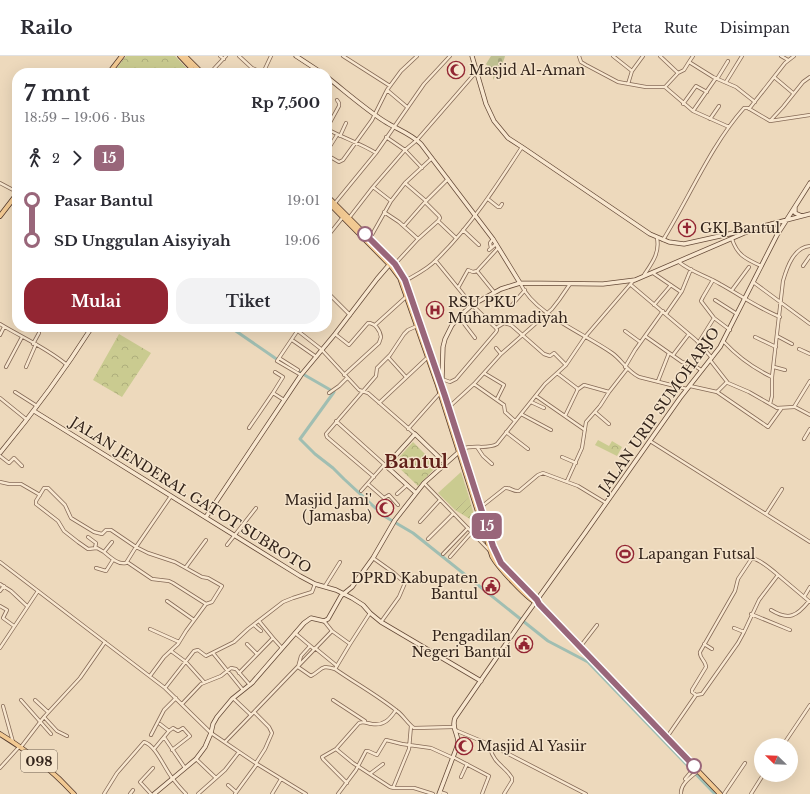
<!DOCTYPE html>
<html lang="id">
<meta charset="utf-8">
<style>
:root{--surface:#fff;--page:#f2f2f3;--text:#2b2b33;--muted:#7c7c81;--line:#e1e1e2;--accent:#932633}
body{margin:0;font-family:"Libre Baskerville",serif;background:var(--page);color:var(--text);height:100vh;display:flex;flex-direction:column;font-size:15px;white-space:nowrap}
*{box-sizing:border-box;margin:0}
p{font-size:13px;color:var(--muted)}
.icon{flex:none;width:22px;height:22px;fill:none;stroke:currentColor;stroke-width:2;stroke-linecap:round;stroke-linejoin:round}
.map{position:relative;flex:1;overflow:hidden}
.details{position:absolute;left:12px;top:12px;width:320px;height:264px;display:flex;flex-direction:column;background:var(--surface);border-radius:16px;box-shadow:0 4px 16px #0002}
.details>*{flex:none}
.badge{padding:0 8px;border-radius:6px;font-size:14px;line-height:26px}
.needle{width:26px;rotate:293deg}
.fabs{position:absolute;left:754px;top:682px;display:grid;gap:8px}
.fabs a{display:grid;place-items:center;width:44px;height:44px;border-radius:50%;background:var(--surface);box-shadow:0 4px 16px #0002;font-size:20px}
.map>.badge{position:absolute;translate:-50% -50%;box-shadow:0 0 0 2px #fff}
.legs{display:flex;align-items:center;gap:6px;height:44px;padding:0 12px;font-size:13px}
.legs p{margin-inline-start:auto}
.headline{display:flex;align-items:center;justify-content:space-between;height:68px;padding:0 12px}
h1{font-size:22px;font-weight:800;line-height:30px}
.button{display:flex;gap:8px;margin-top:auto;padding:8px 12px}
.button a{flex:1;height:46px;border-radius:16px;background:var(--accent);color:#fff;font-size:16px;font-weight:800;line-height:46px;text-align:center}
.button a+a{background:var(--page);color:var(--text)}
ul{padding:0 12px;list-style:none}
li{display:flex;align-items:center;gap:14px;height:40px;font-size:15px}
li i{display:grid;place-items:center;width:6px;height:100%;margin:0 5px;background:currentColor}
li i::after{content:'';width:10px;height:10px;margin:-5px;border:3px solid;border-radius:50%;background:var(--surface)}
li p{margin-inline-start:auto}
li:first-child i{background:linear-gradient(#0000 50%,currentColor 0)}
li:last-child i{background:linear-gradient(currentColor 50%,#0000 0)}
header{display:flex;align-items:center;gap:24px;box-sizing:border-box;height:56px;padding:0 20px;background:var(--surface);border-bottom:1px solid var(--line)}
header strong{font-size:19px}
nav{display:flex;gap:22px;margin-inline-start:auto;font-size:14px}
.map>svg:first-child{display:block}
</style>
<header>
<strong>Railo</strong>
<nav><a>Peta</a><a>Rute</a><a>Disimpan</a></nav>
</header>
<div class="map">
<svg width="810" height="738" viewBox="0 0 810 738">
<defs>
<pattern id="cemetery-stones" width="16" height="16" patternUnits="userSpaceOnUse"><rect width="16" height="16" fill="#bebf90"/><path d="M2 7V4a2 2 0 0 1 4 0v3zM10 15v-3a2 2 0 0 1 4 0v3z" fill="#a4a47c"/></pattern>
<pattern id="park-crowns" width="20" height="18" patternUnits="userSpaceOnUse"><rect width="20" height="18" fill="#cacb90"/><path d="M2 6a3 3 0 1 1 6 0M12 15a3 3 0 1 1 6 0" fill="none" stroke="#aeae7c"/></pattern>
<pattern id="garden-furrows" width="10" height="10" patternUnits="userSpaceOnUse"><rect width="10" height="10" fill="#cacb90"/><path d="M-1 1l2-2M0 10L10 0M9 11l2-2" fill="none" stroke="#aeae7c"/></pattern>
</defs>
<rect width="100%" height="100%" fill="#edd9bc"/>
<path fill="url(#cemetery-stones)" d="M491 0H505C504 6 496 18 493 24V18L490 16 488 19 486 20 485 17 488 15 489 12 486 8Z"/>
<path fill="url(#park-crowns)" d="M126 0H175L191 17H113Z
M119 278 151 297 122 341 93 324Z
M598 384 609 390 612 385 622 391 617 400 595 389Z
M413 386 437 410 418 430 394 407Z"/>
<path fill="url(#garden-furrows)" d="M469 441 474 459 473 462 470 463 455 454Z"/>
<path fill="#cacb90" d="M461 416 469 441 455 454 438 437Z"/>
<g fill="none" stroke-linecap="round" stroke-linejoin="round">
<path stroke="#a0beb2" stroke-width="3" d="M230 271 275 302 334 336 300 383 315 398 333 412 344 423 384 460 413 477 548 585 588 606 715 738"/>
<defs>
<path id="street" d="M220 0 224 3
M239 0 252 12 264 17
M343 0 390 30
M579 0 581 6 586 9 618 26 646 31H665L693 55 729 71
M613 0 632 15
M660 0 678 17 684 14 689 6
M693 0 689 6 713 21 736 31 755 46
M781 0 788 4
M210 17 226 0
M263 17 271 0
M774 21 793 37
M717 23 728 5
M726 26 742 0
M628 28 632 15 643 0
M665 31 678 17
M387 34 407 51
M683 48 696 30 707 36
M749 53 785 7 794 0
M693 55 716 22
M710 63 719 50
M770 65 783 51 803 26 810 21
M327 72 339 50V47L337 44
M327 73C343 82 360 87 376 97
M340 80 346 67
M386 81 405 94 422 112
M327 95 337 79
M327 99 339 106 343 104 372 64 387 34 401 15 417 0
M0 127 17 136
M405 127 426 145
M373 131 391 145
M488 143 498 151H500L502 148
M425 146 439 160 440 162 438 165 456 182
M335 147 376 97 424 28 450 0
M384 156 399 166 418 183
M349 162 373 131 405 94 417 84 477 15
M404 170 425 146 448 123
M463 174 479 189
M327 181 343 161
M732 183C737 199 746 203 761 210
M369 184 391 145 405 127 432 102
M663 184C689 142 711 89 744 52H748L770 65 810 59
M491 192 490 187 493 183
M489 194 496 188
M436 205 472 249 496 272 504 267 511 269 544 298 550 300 554 297 566 309
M679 206C691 216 707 220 720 228 740 239 758 252 780 261
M395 208 418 183 438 165
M803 210 810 200
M477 215 494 236
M653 217 681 236
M644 219C652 207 660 197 657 182
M713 224 703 241 701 245 714 262 730 274
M405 225C415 219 428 213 436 204 470 171 496 131 522 91
M753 226 810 268
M520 227C535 259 584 277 612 297 622 304 627 315 639 321L687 333
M631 229 696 284 712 302
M458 232 468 214 473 216 477 215 498 192
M732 234 749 211
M327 236 350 259
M715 244 737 258
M654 249 671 229
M511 250 525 234
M666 258 682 235 691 213
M459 261 475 282
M0 268C23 282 47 292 67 309
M375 269 407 240
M300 271 277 305 301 319
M298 275 321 293 359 334 368 337 415 378
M625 275 640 286
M335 278 349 289 368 267C375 267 380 274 381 281L379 287 344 319
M0 279 4 271
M645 280 682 306 695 310 701 314
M777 280 792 288
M755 281 776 291
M292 284 315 300
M699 286 714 262
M724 286C738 301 753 312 772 321
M33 288 39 277
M496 292 501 298
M799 293 810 298
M673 299 689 278
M388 301 406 321
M279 302 298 314
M710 304 728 327 749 336 777 352 794 351 810 325
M6 311 22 281
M26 311 36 288
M625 311 635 294 663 255
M774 311 785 314
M484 317 504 329 497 343
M557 317 578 333 565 360
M442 323 450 326 456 323 496 276 497 274 496 272
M658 325 669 297
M474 328 504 349 505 356 515 365
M690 330 717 336 768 371 781 353
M577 334 584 329 609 336
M15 336 37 350
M717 336 727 326
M273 337 283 321 275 316
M329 337 339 330 347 322
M536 340 585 374
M0 342 26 363
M531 346 544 352
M379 347 428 301
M770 348 772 340V321L783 225C787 211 794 191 810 190
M449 351 474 328 501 298 552 253 559 244 570 228
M795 351 810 359
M595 356 609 368
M521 358 551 374
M336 365 386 410
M249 372 273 337 284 344
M408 373 440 337
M506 376 528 393
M804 383 810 373
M650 385 810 486
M477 391 483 400 492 408
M462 393C473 388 487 394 497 388L545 328 566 309 585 281 634 224
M0 400 9 407 14 402 22 410
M562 401 576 407
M374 421 327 381 326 378 376 320 377 312 390 299 404 278 408 274 417 270
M567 425 582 392 586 366 600 350 609 336 627 313
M0 426 9 428H21L40 439
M424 427 490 495
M368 428 384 442 389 439 398 449
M361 435 384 409
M397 438 407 429
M481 451 505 432C510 431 513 436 519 435L538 419 543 417 578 430 606 447
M766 458 782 433
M420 466 440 444
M88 481 96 487 95 492
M428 483 453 458
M112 486 104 496C110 501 118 509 126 507L136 491 148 497 175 506 202 521 208 522 222 530 212 546 206 548
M227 489 256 452
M104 496 97 492 88 493 78 486 64 475 58 465 36 448V445L44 432H48L65 449 71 462 94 476 102 478 106 474H111L136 491 171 440
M443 498 468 472
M450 501 472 476
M373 502 394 517 405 527 399 541 381 566
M0 506 165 632 211 677 257 708 306 738
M127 506 152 523 169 525 173 527 206 548 186 575 178 588 164 601 150 620
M186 511 206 484
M96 512 106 515 113 504
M0 528 11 535 27 550
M325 530 340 506
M0 535 4 530
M804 541 810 531
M167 545 194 564
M0 550 7 554 3 562 14 570
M771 554C789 565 797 560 809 545
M751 558 790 574
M259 565 273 582
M324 565 332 575 350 588 335 613
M254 569 261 575
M150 573 179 586
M744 576 759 544 778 519 810 546
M295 577 314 593
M247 588 257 598
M350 588 370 557
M704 588 712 593
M310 590 301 600 298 611 311 620C322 614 321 608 335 613 355 627 377 639 397 655 403 659 408 668 414 672L453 671
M580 591 597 569
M0 592 38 535
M315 592 337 610
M171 595 186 606 204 626
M213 597 243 634
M239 617 273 582 282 592
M165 632 194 595 198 594 206 600 234 586 248 573 283 546 293 542 312 536 315 528
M696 639 692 636V634L706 611C706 605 699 602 700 596L735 535 738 523 752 502C761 504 771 513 778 519
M233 642 251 659
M21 644 51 678
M35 644 48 656
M333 644 365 665
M182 648 201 628 221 620 231 612 236 613 250 629
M3 650 13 686
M254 656 332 575
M44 661 57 675 67 680
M455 674 491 689 586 738
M169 675 173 672 178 675 183 672 190 680 172 694
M151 679 164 654 176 642
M164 681 185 712
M667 681 696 639 702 638 738 587 744 576 734 572
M225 686 254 656 269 671 272 677 265 693 256 707
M491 689 490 692C494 708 505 710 512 722V725L504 738
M783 689 810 649
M21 691 44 661 80 622 105 586
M154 693 169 675 160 668
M336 693 353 707 390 731 394 732H414L433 738
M453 701 489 720 482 738
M196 703 216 722
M0 712 19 691
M371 717 383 708
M461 721 467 708
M685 723 695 711
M347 727 323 703 322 701 336 693 359 667C364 665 366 667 372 668 384 670 390 663 396 654
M228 729 236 736
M393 732 409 693 411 670
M440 736 446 738
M104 738 117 717 144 686C156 689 165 714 173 723 177 728 181 733 186 738
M130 738 133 734
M151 738 140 726 153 712
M198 738 225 714 239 696
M235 738 257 708
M272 738 281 723
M338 738 356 714 366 695H368L377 699 386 684 402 688 431 692 453 702
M681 738C680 728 691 721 698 715
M724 738 745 707
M751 738 763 719"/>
<path id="secondary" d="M296 0 322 17
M472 0 486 48 494 65 508 82 522 91 650 178 669 186 684 188 747 174
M327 21C346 36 364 52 384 65 396 73 410 77 421 88L493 183 520 227
M795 151V157L802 160
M771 168 775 173 777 179
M301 319 335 278 377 223 389 209
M440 324 442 323 443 291 445 283 452 269 461 259 472 249 501 233 520 227 603 228 635 224 756 172 810 158
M34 355 300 520 315 528 336 534 352 542 363 549 370 557 381 566 481 625
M0 397C33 357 64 315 92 271
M416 437 386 410 415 378 445 407
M206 461 301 319
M154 738 196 703 205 691 211 677 213 668 217 661 232 643 252 627 304 567 311 562 324 565 328 563 341 540 352 531 373 502 395 464 424 427 461 394
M439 738 458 688C459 679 451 672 455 662L521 566 585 477 680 342 720 291 777 179 810 127"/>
<path id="primary" d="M180 0 196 17
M185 0 202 17
M109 17 122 0
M327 140 387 200 399 213 405 225 445 340 493 490 497 500 501 507 537 544 539 548 720 738
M327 145 391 210 400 222 437 327 492 500C497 510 529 545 539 548
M0 160 17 138
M0 678C28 695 52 714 74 738"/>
</defs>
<use href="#street" stroke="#846956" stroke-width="4"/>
<use href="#secondary" stroke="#664b39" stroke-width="5"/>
<use href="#primary" stroke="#52382b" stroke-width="5.5"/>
<use href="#street" stroke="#f8e7cf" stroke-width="2.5"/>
<use href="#secondary" stroke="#f8e7cf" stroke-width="3.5"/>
<use href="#primary" stroke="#f2c992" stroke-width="4"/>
</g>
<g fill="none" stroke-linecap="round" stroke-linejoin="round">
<defs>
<path id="line-1" d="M365 178 395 208 405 224 445 340 493 490 501 507 537 544 539 548 694 710"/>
</defs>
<use href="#line-1" stroke="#fff" stroke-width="9"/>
<use href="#line-1" stroke="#99667a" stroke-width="6"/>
</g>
<defs>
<symbol id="mosque-ring" viewBox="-11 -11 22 22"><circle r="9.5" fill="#f5e4cb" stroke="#932633" stroke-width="1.5"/><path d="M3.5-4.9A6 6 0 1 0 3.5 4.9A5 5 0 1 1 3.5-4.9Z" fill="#932633"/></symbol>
<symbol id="church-ring" viewBox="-11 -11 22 22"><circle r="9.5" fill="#f5e4cb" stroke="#932633" stroke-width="1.5"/><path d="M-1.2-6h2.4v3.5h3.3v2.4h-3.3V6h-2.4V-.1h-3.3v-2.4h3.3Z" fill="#932633"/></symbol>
<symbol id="hospital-ring" viewBox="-11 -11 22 22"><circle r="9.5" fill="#f5e4cb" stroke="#932633" stroke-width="1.5"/><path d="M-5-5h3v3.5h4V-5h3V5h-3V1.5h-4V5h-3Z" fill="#932633"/></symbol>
<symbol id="stadium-ring" viewBox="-11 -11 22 22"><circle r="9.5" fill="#f5e4cb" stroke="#932633" stroke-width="1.5"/><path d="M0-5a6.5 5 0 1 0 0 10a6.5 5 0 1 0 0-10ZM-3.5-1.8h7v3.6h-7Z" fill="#932633"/></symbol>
<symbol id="civic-ring" viewBox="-11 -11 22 22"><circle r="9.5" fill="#f5e4cb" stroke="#932633" stroke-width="1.5"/><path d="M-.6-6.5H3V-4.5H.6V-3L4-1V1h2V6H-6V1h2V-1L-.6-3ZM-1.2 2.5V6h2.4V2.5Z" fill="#932633"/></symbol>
</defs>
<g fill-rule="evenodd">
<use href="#mosque-ring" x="446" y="4" width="20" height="20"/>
<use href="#church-ring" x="677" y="162" width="20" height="20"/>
<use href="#hospital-ring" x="425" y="244" width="20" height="20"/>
<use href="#mosque-ring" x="375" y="442" width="20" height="20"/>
<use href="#stadium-ring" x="615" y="488" width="20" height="20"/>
<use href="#civic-ring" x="481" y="520" width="20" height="20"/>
<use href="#civic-ring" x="514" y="578" width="20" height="20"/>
<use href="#mosque-ring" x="454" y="680" width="20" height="20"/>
</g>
<g fill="#fff" stroke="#99667a" stroke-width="2">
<circle cx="365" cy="178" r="7"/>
<circle cx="694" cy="710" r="7"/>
</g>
<g text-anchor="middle" stroke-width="3" stroke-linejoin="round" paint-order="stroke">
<rect fill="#f5e4cb" stroke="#6d5e50" stroke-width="1" x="21" y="694" width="36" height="22" rx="3"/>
<g font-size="13" font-weight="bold" fill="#33241b">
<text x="39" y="710">098</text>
</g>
<g font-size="14" fill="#33241b" stroke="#f5e4cb" text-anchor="start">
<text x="469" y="19">Masjid Al-Aman</text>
<text x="700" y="177">GKJ Bantul</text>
<text x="448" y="251">RSU PKU<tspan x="448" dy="16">Muhammadiyah</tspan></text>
<text x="372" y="449" text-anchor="end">Masjid Jami'<tspan x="372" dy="16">(Jamasba)</tspan></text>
<text x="638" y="503">Lapangan Futsal</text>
<text x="478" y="527" text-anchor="end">DPRD Kabupaten<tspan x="478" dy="16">Bantul</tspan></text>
<text x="511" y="585" text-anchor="end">Pengadilan<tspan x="511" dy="16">Negeri Bantul</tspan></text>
<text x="477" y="695">Masjid Al Yasiir</text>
</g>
<g font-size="14" fill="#33241b" stroke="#f5e4cb">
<text transform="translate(659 354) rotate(-55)" y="5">JALAN URIP SUMOHARJO</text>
<text transform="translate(191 439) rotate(32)" y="5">JALAN JENDERAL GATOT SUBROTO</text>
</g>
<g font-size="18" font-weight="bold" fill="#60211a" stroke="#f5e4cb">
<text x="416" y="412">Bantul</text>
</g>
</g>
</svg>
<div class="fabs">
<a><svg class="needle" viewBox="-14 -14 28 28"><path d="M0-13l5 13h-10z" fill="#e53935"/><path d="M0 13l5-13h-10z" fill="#7c7c81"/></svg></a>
</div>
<b class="badge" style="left:487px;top:470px;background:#99667a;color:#fff">15</b>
<section class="details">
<div class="headline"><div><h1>7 mnt</h1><p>18:59 – 19:06 · Bus</p></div><b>Rp 7,500</b></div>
<div class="legs"><svg class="icon" aria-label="walk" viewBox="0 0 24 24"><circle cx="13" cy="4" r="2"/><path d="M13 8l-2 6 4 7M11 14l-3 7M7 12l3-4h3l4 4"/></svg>2<svg class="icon" aria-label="forward" viewBox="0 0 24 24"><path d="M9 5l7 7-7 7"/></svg><b class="badge" style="background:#99667a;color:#fff">15</b></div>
<ul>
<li><i style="color:#99667a"></i><b>Pasar Bantul</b><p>19:01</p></li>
<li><i style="color:#99667a"></i><b>SD Unggulan Aisyiyah</b><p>19:06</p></li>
</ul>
<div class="button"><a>Mulai</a><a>Tiket</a></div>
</section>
</div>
